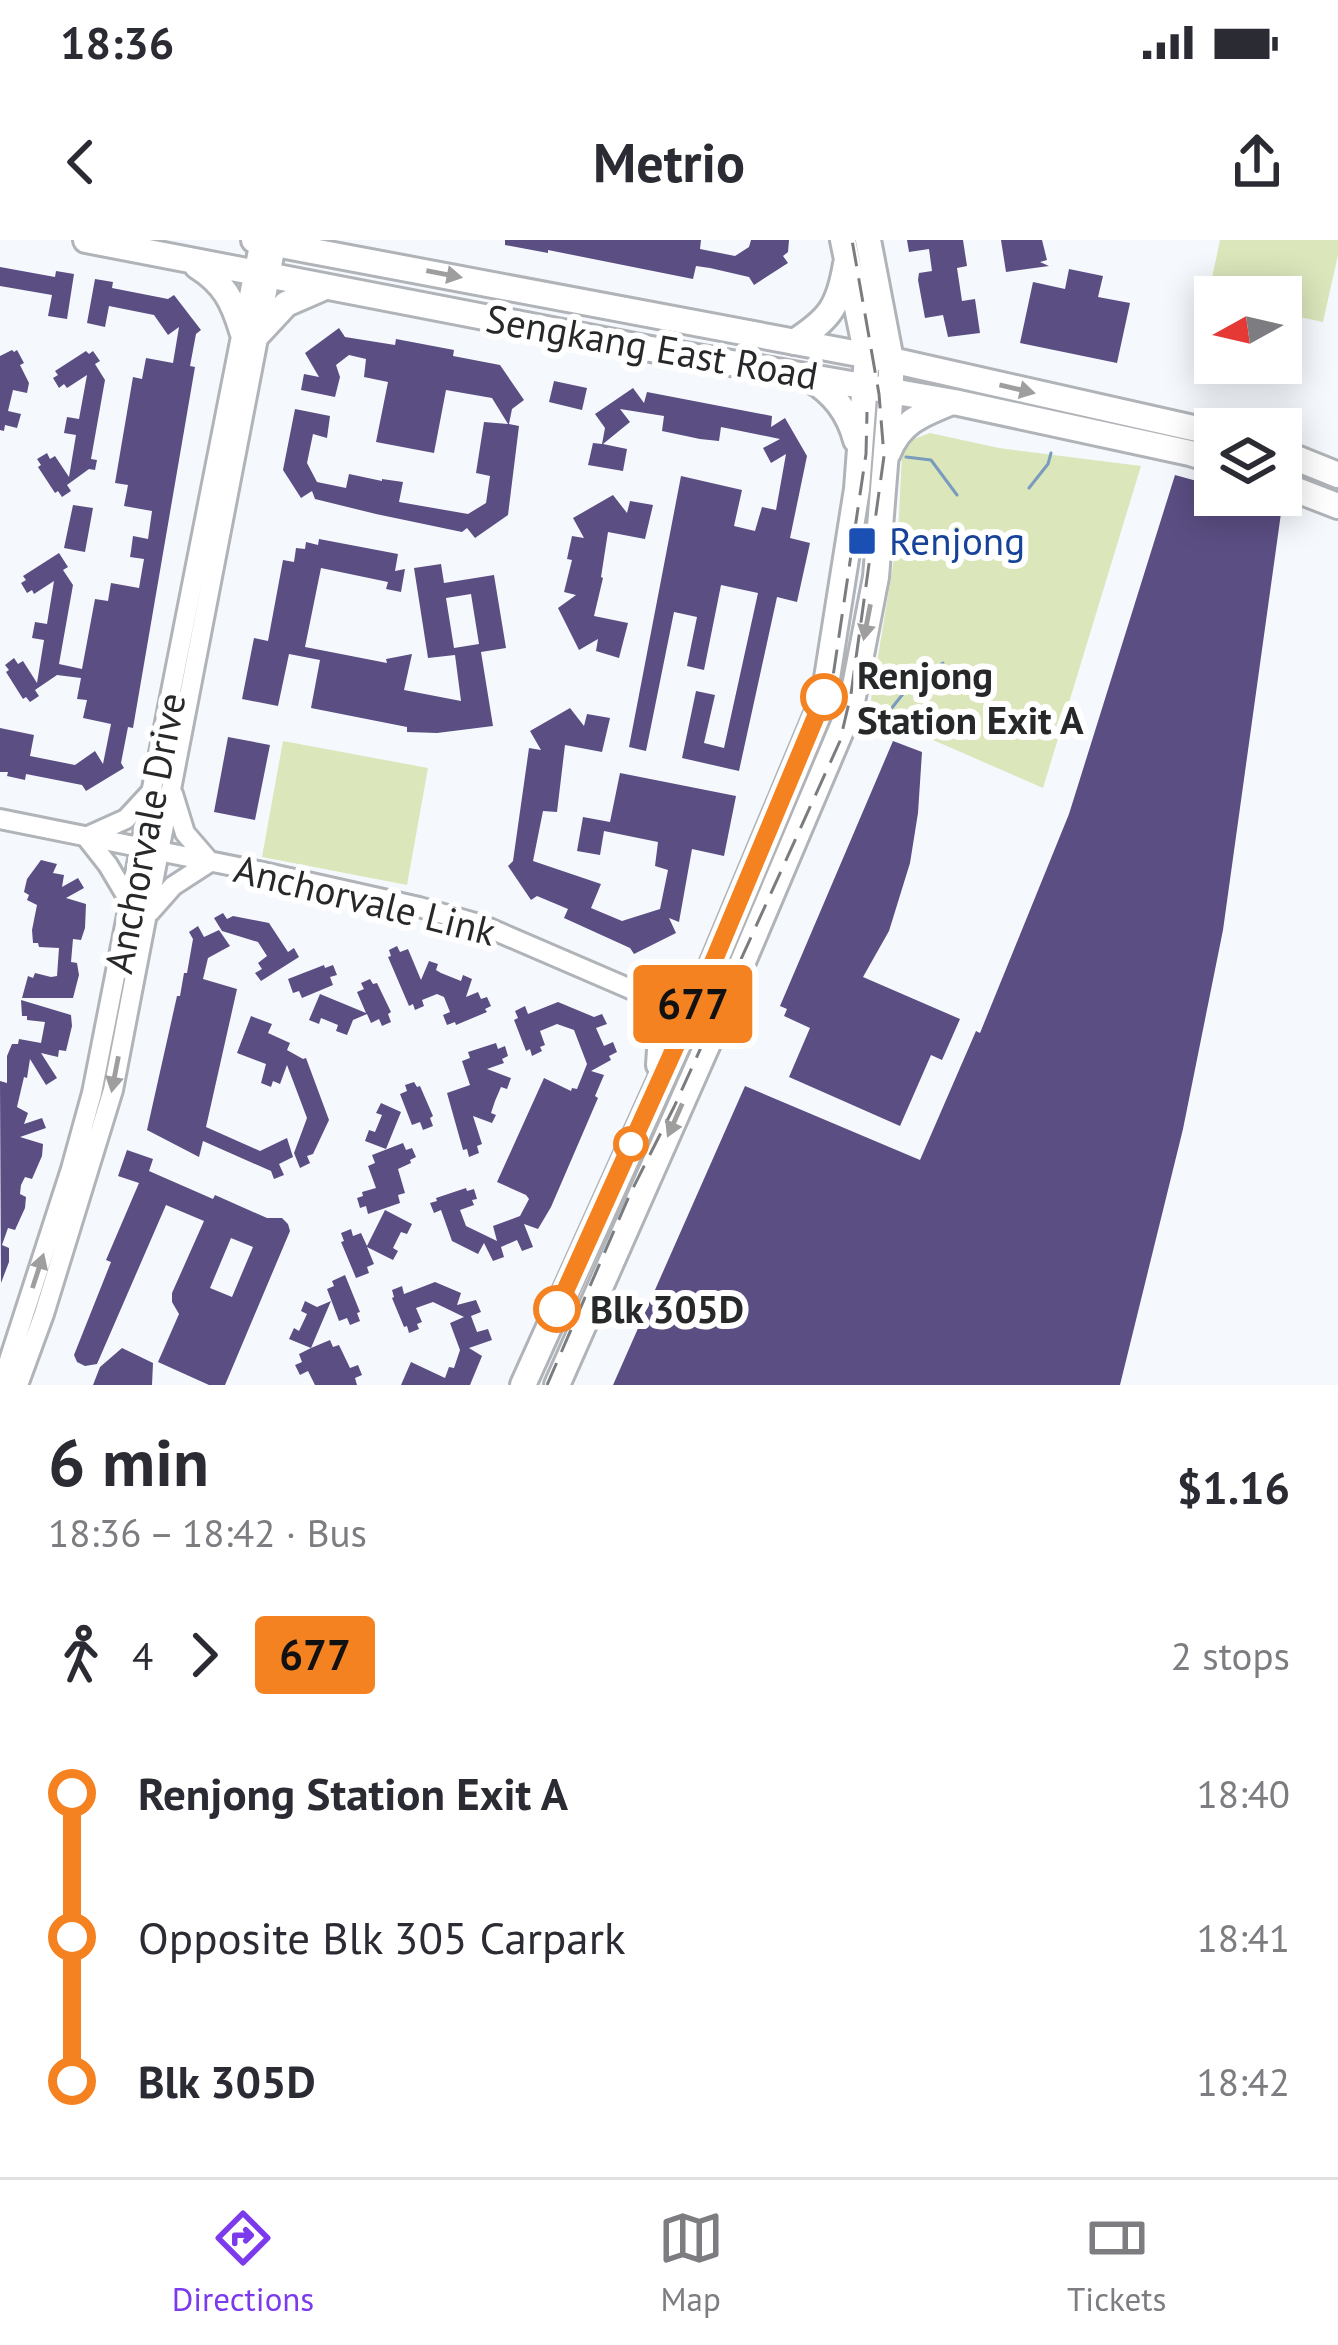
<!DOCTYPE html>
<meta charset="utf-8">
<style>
:root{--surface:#fff;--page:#f7f7f7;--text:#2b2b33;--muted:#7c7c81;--line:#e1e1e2;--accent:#7c3aed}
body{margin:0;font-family:"PT Sans",sans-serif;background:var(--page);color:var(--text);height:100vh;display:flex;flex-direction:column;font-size:45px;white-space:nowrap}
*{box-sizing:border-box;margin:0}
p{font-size:39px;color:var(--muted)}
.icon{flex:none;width:66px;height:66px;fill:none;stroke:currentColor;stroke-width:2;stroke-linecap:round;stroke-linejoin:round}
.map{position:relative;height:1145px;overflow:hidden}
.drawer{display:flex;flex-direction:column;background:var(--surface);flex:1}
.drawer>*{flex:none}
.badge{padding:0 24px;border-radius:9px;font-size:42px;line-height:78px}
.needle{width:78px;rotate:262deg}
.controls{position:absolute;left:1194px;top:36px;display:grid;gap:24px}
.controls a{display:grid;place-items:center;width:108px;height:108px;border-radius:0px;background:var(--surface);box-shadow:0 6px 30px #0003;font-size:60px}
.map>.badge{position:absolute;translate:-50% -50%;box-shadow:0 0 0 6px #fff}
.legs{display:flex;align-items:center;gap:18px;height:132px;padding:0 48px;font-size:39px}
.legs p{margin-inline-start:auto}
.summary{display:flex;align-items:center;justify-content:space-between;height:204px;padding:0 48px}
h1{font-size:66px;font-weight:800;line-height:90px}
ul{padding:0 48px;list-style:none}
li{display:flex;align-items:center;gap:42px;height:144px;font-size:45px}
li i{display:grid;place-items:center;width:18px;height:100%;margin:0 15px;background:currentColor}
li i::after{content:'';width:30px;height:30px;margin:-15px;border:9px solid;border-radius:50%;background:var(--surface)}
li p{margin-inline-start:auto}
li:first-child i{background:linear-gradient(#0000 50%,currentColor 0)}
li:last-child i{background:linear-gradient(currentColor 50%,#0000 0)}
.status{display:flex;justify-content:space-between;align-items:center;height:84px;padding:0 60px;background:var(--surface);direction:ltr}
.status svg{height:33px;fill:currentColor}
header{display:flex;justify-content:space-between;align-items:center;height:156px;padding:0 48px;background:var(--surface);font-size:54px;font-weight:800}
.menu{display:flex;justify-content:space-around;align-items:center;height:168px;border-top:3px solid var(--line);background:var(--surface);font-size:33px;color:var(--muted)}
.menu a{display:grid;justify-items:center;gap:6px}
.menu .selected{color:var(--accent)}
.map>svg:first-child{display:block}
</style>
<div class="status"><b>18:36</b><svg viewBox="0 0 49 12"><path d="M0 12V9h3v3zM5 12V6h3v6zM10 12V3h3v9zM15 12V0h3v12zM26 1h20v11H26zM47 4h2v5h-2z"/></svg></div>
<header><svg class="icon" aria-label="back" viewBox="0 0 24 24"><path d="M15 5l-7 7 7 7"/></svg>Metrio<svg class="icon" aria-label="share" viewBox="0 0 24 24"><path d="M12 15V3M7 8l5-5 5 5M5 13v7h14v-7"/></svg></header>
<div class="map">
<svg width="1338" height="1145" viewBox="0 0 1338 1145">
<rect width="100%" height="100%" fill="#f5f9fe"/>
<path fill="#dbe6bb" d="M1220 0H1338V15L1323 82 1281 73V57H1208Z
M930 193 999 208 1141 226 1043 548 869 472 898 294 902 214 914 199Z
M283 501 428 528 407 645 262 617Z"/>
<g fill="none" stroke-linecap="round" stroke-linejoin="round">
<path stroke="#799bbe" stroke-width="3" d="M906 217 931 220 957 255
M1029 248 1048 224 1051 213
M870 467 891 469 910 445 943 423"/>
</g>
<path fill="#5b4e83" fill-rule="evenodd" d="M505 0H701L700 9 735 16 749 7 751 0H789L788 12 783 16 788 23 754 45 749 37 710 28 696 26 693 39 548 10V13L505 5Z
M907 0H963L967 26 957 28 962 61 975 59 980 93 948 97 943 75 925 78 918 40 919 33 932 31 929 9 909 12Z
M1001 0H1042L1047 20 1040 22 1049 26 1006 32Z
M0 27 55 37 56 31 74 34 67 79 48 76 52 55 0 46Z
M1069 29 1103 36 1098 57 1130 63 1117 123 1020 103 1033 42 1065 49Z
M95 39 113 42 112 48 168 59 174 55 201 90 196 94 190 126 195 127 133 488 128 487 121 523 124 528 86 551 82 545 26 534 25 540 7 536 8 532H0V488L34 495 30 516 75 525 95 511 103 524 111 484 83 478 87 460 77 459 81 438 57 435 35 450 39 456 30 462 26 457 23 459 6 432 9 430 5 425 14 418 18 424 23 421 37 443 44 400 32 398 35 382 47 384 54 341 34 354 32 350 27 353 21 343 26 340 23 336 59 313 68 327 63 330 73 345 59 424 82 429 95 359 108 361 111 343 139 348 144 319 130 317 131 311 133 296 148 299 152 271 124 266 128 245 115 243 133 137 142 139 146 118 173 123 179 87 168 95 154 75 109 66 105 87 87 83Z
M339 88 345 97 395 105 396 99 454 110 453 116 500 125 524 160 512 169 509 184 519 186 508 275 475 298 467 288 462 292 376 274 315 259 312 251 301 258 283 230 295 169 330 176 327 198 313 194 307 223 317 242 346 248 349 234 382 241V239L403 242 399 262 468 274 486 263 490 236 476 233 484 182 508 184 492 158 446 150 434 213 376 202 388 142 364 137 366 119 349 115 336 125 340 137 335 157 301 150 304 134 319 137 305 113Z
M12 110 14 112 17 110 24 123 20 125 29 143 27 153 13 150 8 171 21 174 17 188 5 185 4 191 0 190V116Z
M86 111 89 114 93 111 100 121 95 124 105 140 91 219 97 220 95 230 89 229 67 245 71 251 62 257 58 251 55 253 38 227 41 225 37 219 47 213 50 219 55 216 69 237 76 195 64 193 67 177 79 179 87 135 67 148 64 144 59 148 53 138 58 135 55 131Z
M554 141 587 148 582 170 549 162Z
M633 148 644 163 647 152 772 176 771 187 785 178 807 216 790 298 810 303 797 362 777 357 739 531 682 518 696 451 715 455 704 503 724 508 758 353 721 345 704 430 687 426 697 377 674 372 646 511 629 507 681 236 742 250 734 286 755 291 762 267 776 270 786 214 771 223 763 208 780 199 721 187 719 201 700 199 662 191 664 176 620 169 630 182 603 204 627 209 623 231 588 225 593 203 602 204 605 188 595 174Z
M1175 235 1215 246V255H1245L1282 266 1223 690 1183 889 1120 1145H613L745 846 920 920 976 791 980 793 1069 574Z
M613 255 627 273 630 261 653 265 645 299 608 292 601 337 603 338 594 376 628 383 619 418 596 411 598 399 579 410 558 368 576 355 564 352 572 320 567 319 572 296 584 298 573 278Z
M73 265 93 268 85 312 64 308Z
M319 299 398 314 395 331 405 329 401 352 386 349 388 342 321 328 305 407 387 423 386 419 412 414 404 450 461 461 455 415 428 418 414 328 441 324 444 343 494 335 506 408 481 412 493 486 437 493 407 492V487L311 468 320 420 289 414 278 466 242 459 254 398 268 401 283 320 294 322 296 308 305 309 306 302 318 305ZM471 354 479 404 454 408 446 358Z
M570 468 584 486 587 474 610 478 602 512 565 505 557 572 543 571 533 621 601 644 591 668 622 681 660 669 668 630 655 626 658 602 604 591 600 615 577 611 583 577 610 582 620 533 736 556 724 616 692 609 679 682 669 678 676 693 634 714 630 708 564 678 568 669 537 656 531 660 508 626 513 621 529 508 541 510 530 491Z
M228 497 270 505 255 580 214 572Z
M893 501 922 512 918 573 910 623 889 691 863 737 960 779 942 820 931 815 900 886 789 837 810 788 784 776 787 769 780 766Z
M41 620 57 624 53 633 64 635 62 647 78 638 84 648 66 658 86 664 85 688 81 700 73 699 71 722 77 723 79 735 73 758H22L28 736 33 738 35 733 51 737 57 736 59 708 39 707 38 703H33L32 690 37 665 27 660 29 655 24 652 27 639Z
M223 673 227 679 233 676 269 683 288 712 294 708 299 717 261 741 255 733 262 729 258 723 267 716 258 702 222 691 214 678Z
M198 686 204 697 219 690 230 706 208 718 203 739 237 749 206 887 260 911 287 898 293 917 279 924 284 935 274 939 271 931 203 901 199 917 147 890 177 756H180L184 733H187L193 699 189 692Z
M397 706 400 712 408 709 421 740 429 721 438 724 436 730 441 733 461 741 463 735 472 739 466 757 478 752 481 759 487 757 491 766 485 769 487 772 456 785 455 782 447 785 443 775 450 772 444 757 437 754 422 760 424 766 415 770 413 764 409 766 388 717 391 716 389 710Z
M324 725 325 728 333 725 337 735 330 737 333 745 302 758 299 751 293 753 288 739Z
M370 739 373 744 377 743 391 772 388 774 391 782 382 786 379 779 371 783 367 774 353 780 347 795 336 791 338 785 321 778 319 784 309 780 320 754 366 773 357 752 364 749 361 743Z
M21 760 71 775 72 786 66 811 59 810 58 817 41 813 57 838 46 845 30 819 27 838 24 837 17 867 28 873 24 884 42 878 46 888 20 897 43 904 42 916 32 939 25 937 21 945 20 954 26 957 25 968 15 990 8 988 2 1005 9 1008V1022L1 1043 0 841 7 843V816L12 804H18L19 799 41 803 45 782 27 780V776H22Z
M558 762 594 777 602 774 607 784 596 788 604 806 613 802 617 812 609 816 611 820 591 831 604 835 595 856 598 858 551 967 538 989 524 984 533 1007 522 1011 517 1000 501 1007 504 1017 493 1021 484 1003 478 1014 452 1001 441 970 434 973 430 963 437 961 436 958 466 948 467 951 474 949 477 959 472 960 474 965 460 970 466 986 497 1001 493 986 520 976 529 959 526 955 497 942 544 838 571 851 572 848 577 849 587 824 574 790 557 784 540 791 545 805 540 807 542 811 532 816 530 809 526 811 516 785 514 780 518 778 515 771 525 766 528 774Z
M251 776 272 784 268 793 290 803 287 810 303 819 306 818 329 880 313 914 307 916 310 923 300 928 294 913 307 878 287 825 280 844 273 841 271 847 261 843 266 824 237 813Z
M496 803 498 809 505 806 508 816 502 819 504 823 487 829 511 838 507 849 501 847 495 861 491 873 496 875 492 883 473 876 482 904 477 906 479 913 469 917 467 909 463 910 447 853 470 845 462 821 470 818 468 812Z
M414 842 417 847 420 846 433 876 430 878 433 886 423 890 420 882 412 885 400 854 407 851 405 845Z
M381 863 401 872 386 909 365 901 369 890 375 892 382 875 376 873Z
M403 903 406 910 412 908 416 917 410 920 411 923 398 929 405 953 398 955 400 963 368 974 366 966 360 968 357 958 363 956 362 952 376 948 368 926 375 923 372 915Z
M127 910 153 919 149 931 213 959 215 955 267 978H282L288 984 290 991 225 1145H209L158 1122 179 1074 172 1062V1053L204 981 166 965 97 1124 85 1126 77 1122 74 1115 111 1022 106 1020 139 943 118 936ZM231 998 253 1007 232 1057 210 1048Z
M385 970 412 984 407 994 401 992 393 1008 398 1011 393 1020 367 1007 374 1024 367 1027 369 1033 356 1038 341 1002 344 1001 341 993 351 989 353 996 361 993 367 1006Z
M345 1035 360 1072 357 1073 360 1081 350 1085 347 1078 339 1081 327 1049 334 1046 332 1041Z
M435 1042 461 1053 457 1065 476 1060 481 1072 471 1076 477 1092 488 1089 492 1100 469 1108 482 1116 470 1145H401L411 1122 445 1138 449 1127 454 1128 460 1110 450 1083 464 1077 433 1062 416 1068 422 1082 417 1084 419 1089 409 1093 407 1086 404 1087 392 1058 394 1057 392 1050 402 1046 404 1054Z
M305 1061 317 1067 331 1061 311 1108 330 1100 333 1107 339 1105 350 1128 358 1125 362 1135 355 1138 357 1145H315L308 1131 300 1135 295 1125 302 1122 299 1114 311 1108 289 1099 294 1088 299 1091 307 1074 301 1071Z
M122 1108 153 1123 152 1145H93L100 1127Z"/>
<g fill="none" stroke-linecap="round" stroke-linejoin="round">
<defs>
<path id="minor" d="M173 554 185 593 210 622
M0 579 263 632 419 667 482 685 642 754 714 790
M86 597 126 579 150 553
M86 597 108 625 130 662
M150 672 173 646 210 622
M1 1145 71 929 92 853 260 0
M18 1145 44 1074 113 850 277 0"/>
<path id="major" d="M86 0 645 108 954 162 1190 213 1215 221
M254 0 891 120 1215 193
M197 26C224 43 233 61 242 91
M259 93 286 64 325 47
M794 102C830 79 839 66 846 24
M810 139C834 153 849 173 856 200
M1281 212 1338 235
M888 213C900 182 922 174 952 162
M1281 244 1338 266
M659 825 661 794 642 754 686 748 707 733
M523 1145 709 732 824 457 857 249 867 116 843 0
M557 1145 714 790 851 467 876 337 891 150V120L868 0"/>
</defs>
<use href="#minor" stroke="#b0b3b8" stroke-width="24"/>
<use href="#major" stroke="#b0b3b8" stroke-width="30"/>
<use href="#minor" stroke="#fff" stroke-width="18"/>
<use href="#major" stroke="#fff" stroke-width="24"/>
<path stroke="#7a7c7f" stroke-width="3" stroke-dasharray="24 12" stroke-linecap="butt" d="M626 931 694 761 817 493 831 450 866 214 867 172
M547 1145 630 954 674 867 840 501 851 454 884 216 879 154 852 0"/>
</g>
<defs><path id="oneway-solid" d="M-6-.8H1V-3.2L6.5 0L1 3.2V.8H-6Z" transform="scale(3)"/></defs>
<g fill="#9e9e9f">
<use href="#oneway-solid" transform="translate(444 34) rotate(11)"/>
<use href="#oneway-solid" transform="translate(1017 149) rotate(13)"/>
<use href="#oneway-solid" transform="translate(867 382) rotate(101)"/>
<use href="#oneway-solid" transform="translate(115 834) rotate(101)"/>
<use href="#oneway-solid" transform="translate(675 880) rotate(114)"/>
<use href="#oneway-solid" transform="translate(38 1031) rotate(-72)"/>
</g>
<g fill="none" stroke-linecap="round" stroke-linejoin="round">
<defs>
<path id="line-1" d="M557 1069 709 732 824 457"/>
</defs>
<use href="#line-1" stroke="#fff" stroke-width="27"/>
<use href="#line-1" stroke="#f58220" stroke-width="18"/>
</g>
<rect fill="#1a4fb4" stroke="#fff" stroke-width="4.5" x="847" y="286" width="30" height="30" rx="6"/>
<g fill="#fff" stroke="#f58220" stroke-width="6">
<circle cx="824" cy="457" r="21"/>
<circle cx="631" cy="904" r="15"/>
<circle cx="557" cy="1069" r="21"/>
</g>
<g text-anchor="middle" stroke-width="12" stroke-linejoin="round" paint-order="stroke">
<g font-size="39" fill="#27282a" stroke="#fff">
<text transform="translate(652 107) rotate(10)" y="14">Sengkang East Road</text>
<text transform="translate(145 593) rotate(-79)" y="14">Anchorvale Drive</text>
<text transform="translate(365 660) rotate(14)" y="14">Anchorvale Link</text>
</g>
<g font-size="39" fill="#164399" stroke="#fff" text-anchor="start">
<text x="889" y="315">Renjong</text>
</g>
<g font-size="39" font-weight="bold" fill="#27282a" stroke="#fff" text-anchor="start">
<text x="857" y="449">Renjong<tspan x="857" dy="45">Station Exit A</tspan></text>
<text x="590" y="1083">Blk 305D</text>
</g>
</g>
</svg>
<div class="controls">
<a><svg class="needle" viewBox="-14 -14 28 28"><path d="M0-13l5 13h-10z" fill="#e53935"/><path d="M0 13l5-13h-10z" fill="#7c7c81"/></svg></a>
<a><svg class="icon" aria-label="layers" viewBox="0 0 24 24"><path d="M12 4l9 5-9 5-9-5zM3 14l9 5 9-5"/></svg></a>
</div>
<b class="badge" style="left:693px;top:764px;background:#f58220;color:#111">677</b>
</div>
<section class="drawer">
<div class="summary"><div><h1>6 min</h1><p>18:36 – 18:42 · Bus</p></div><b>$1.16</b></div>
<div class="legs"><svg class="icon" aria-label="walk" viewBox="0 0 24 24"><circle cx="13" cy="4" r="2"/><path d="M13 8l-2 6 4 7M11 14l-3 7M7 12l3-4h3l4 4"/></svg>4<svg class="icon" aria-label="forward" viewBox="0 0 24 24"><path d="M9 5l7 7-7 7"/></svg><b class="badge" style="background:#f58220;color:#111">677</b><p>2 stops</p></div>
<ul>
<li><i style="color:#f58220"></i><b>Renjong Station Exit A</b><p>18:40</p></li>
<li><i style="color:#f58220"></i><span>Opposite Blk 305 Carpark</span><p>18:41</p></li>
<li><i style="color:#f58220"></i><b>Blk 305D</b><p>18:42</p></li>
</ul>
</section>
<nav class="menu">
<a class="selected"><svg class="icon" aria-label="directions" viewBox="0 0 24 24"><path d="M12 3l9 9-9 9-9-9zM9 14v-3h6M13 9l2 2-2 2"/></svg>Directions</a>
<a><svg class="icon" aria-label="map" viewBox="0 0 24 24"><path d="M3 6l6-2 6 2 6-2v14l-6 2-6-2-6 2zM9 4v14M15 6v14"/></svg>Map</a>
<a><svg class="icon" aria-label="tickets" viewBox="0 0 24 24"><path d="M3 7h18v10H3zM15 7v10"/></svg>Tickets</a>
</nav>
